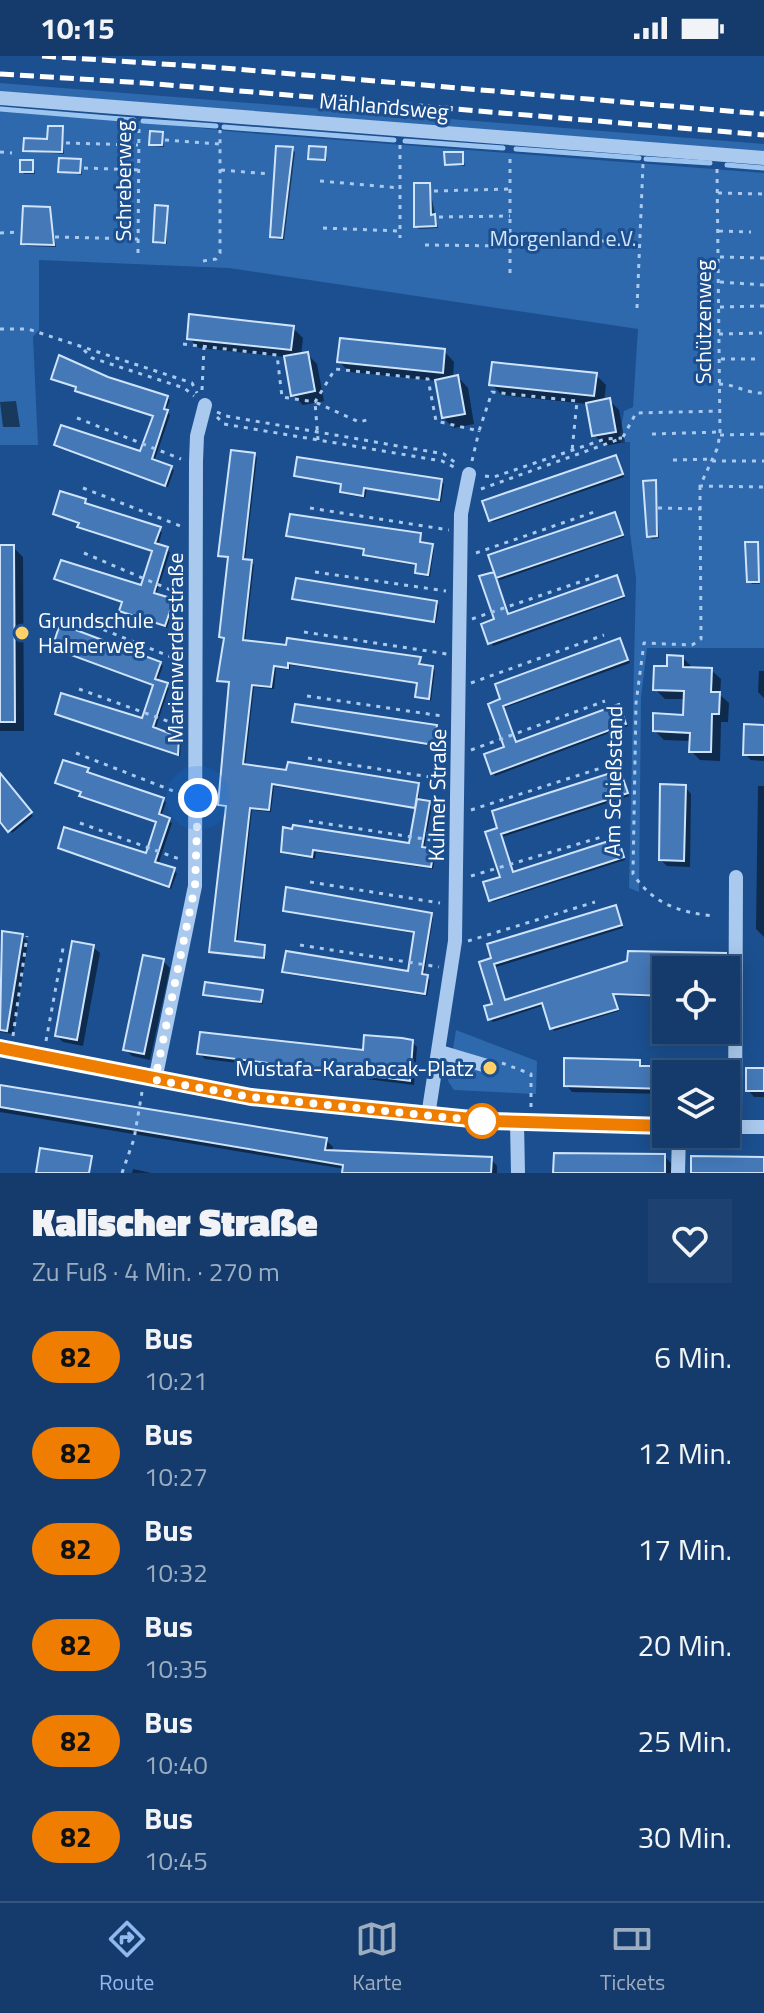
<!DOCTYPE html>
<html lang="de">
<meta charset="utf-8">
<style>
:root{--surface:#143b6b;--page:#1d4271;--text:#f1f3f6;--muted:#9dadc1;--line:#33557e;--accent:#90b9f0}
body{margin:0;font-family:"Titillium Web",sans-serif;background:var(--page);color:var(--text);height:100vh;display:flex;flex-direction:column;font-size:30px;white-space:nowrap}
*{box-sizing:border-box;margin:0}
p{font-size:26px;color:var(--muted)}
.icon{flex:none;width:44px;height:44px;fill:none;stroke:currentColor;stroke-width:2;stroke-linecap:round;stroke-linejoin:round}
.map{position:relative;height:1117px;overflow:hidden}
.drawer{display:flex;flex-direction:column;background:var(--surface);flex:1}
.drawer>*{flex:none}
.badge{padding:0 16px;border-radius:26px;font-size:28px;line-height:52px}
.controls{position:absolute;left:652px;top:900px;display:grid;gap:16px}
.controls a{display:grid;place-items:center;width:88px;height:88px;border-radius:0px;background:var(--surface);box-shadow:0 4px 20px #0003,0 0 0 2px var(--line);font-size:40px}
.you{position:absolute;width:40px;height:40px;margin:-20px;border:6px solid #fff;border-radius:50%;background:#1a73e8;box-shadow:0 0 0 12px #1a73e833}
.map>.badge{position:absolute;translate:-50% -50%;box-shadow:0 0 0 4px #fff}
.round{display:grid;place-items:center;flex:none;width:84px;height:84px;border-radius:0px;background:var(--page)}
.head{display:flex;align-items:center;justify-content:space-between;height:136px;padding:0 32px}
h1{font-size:38px;font-weight:800;line-height:60px}
ul{padding:0;list-style:none}
li{display:flex;align-items:center;gap:24px;height:96px;padding:0 32px}
li div{flex:1}
li b{display:block;font-size:30px}
li em{font-style:normal}
li .badge{min-width:88px;font-weight:700;text-align:center}
.status{display:flex;justify-content:space-between;align-items:center;height:56px;padding:0 40px;background:var(--surface);direction:ltr}
.status svg{height:22px;fill:currentColor}
.menu{display:flex;justify-content:space-around;align-items:center;height:112px;border-top:2px solid var(--line);background:var(--surface);font-size:22px;color:var(--muted)}
.menu a{display:grid;justify-items:center;gap:4px}
.menu .current{color:var(--accent)}
.map>svg:first-child{display:block}
</style>
<div class="status"><b>10:15</b><svg viewBox="0 0 49 12"><path d="M0 12V9h3v3zM5 12V6h3v6zM10 12V3h3v9zM15 12V0h3v12zM26 1h20v11H26zM47 4h2v5h-2z"/></svg></div>
<div class="map">
<svg width="764" height="1117" viewBox="0 0 764 1117">
<rect width="100%" height="100%" fill="#1b4f8f"/>
<path fill="#2e69ad" d="M0 27 764 88V97L0 36Z
M0 50 236 76 764 117V592H647L641 642 639 836 629 832 636 522 630 477V386H619L624 355 633 351 638 273 229 212 39 204V274L33 281 38 389H0Z
M456 974 537 1005 536 1038 454 1034 448 1025Z"/>
<path fill="#0007" d="M62 72 64 98 25 95 49 85Z
M162 77 164 91 154 90 152 88Z
M292 93 295 96 284 184 275 183 272 180Z
M325 93 327 105 310 102Z
M462 98 465 110 447 108Z
M80 105 82 119 60 115Z
M33 106 35 118H24L22 115Z
M429 129 438 172 419 173 416 170Z
M167 152V188H158L155 185Z
M49 153 56 191 26 190 23 187Z
M293 272 303 282 301 299 307 298 317 308 324 345 303 349 293 339 286 301 199 292 189 282Z
M444 295 454 306 453 322 458 321 468 332 474 368 454 372 443 362 437 325 350 316 339 306Z
M596 319 606 329 604 345 609 344 619 354 625 386 605 390 594 379 588 348 502 339 491 328Z
M53 322 108 323 167 342 170 344 166 355 170 359 154 406 174 414 168 431 59 391 56 388 142 398 154 361 80 337 78 332Z
M16 345 20 371H3L0 346Z
M254 399 257 401 245 505 254 508 245 586 420 603 422 610 435 614 431 645 417 640 419 628 290 609V614L276 612 274 633 254 631 245 711 418 729 419 745 432 750 424 793 436 797 433 813 316 796 315 803 286 798 283 795 411 789 417 753 274 730 271 756 252 754 237 887 264 891 266 903 212 895 228 751 220 748 231 628 219 624 230 503 220 499Z
M615 401 624 421 493 466 490 464Z
M296 419 441 425 444 428 441 446 367 433 365 442 344 438 343 429Z
M655 426 659 482 652 483 649 480Z
M85 445 87 450 162 476 158 490 170 496 156 539 175 548 167 572 124 557V547L57 523 142 531 154 496 82 473 80 468 55 458Z
M615 458 624 481 500 524 495 519 509 560 616 522 625 542 493 590 484 569 496 565 482 522Z
M288 479H420L422 488 434 493 430 521 420 519 418 510 368 501 366 494Z
M757 488 760 528H752L749 525Z
M13 491 23 501 24 675H0V505Z
M295 542 436 546 439 549 436 567Z
M620 584 630 607 504 652 517 688 619 650 628 670 495 720 493 717 506 692 490 649Z
M54 592 160 607 163 610 157 626 169 632 155 674 181 686 180 700 60 660 57 658 143 665 155 630Z
M683 602 692 611 711 614 721 623 720 639 729 647 728 666H721L720 705 700 704 691 695V685L664 684 655 675 685 661 686 643H665L655 633 669 612Z
M759 615H764V642L758 636Z
M294 666 436 670 439 673 436 691Z
M764 671V705L751 704 745 698Z
M88 714 89 719 166 746 161 761 172 767 158 809 177 817 171 833 60 792 148 800 158 767 84 742 82 737 57 727Z
M620 717 629 740 502 781 514 818 617 785 625 804 493 846 490 843 502 822 488 777Z
M0 721 33 760 12 777 0 762Z
M758 730H764V881L756 873Z
M685 731 691 738 690 811 667 810 661 804Z
M615 851 623 872 496 911 506 946 629 907 725 899 728 913 666 914V941L614 940 619 955 554 975 545 949 493 966 490 963 494 949 482 907Z
M285 854 431 859 433 862 424 920 430 924 427 940 287 918 285 915 410 917 416 878Z
M3 877 22 880 28 886 13 978 0 976Z
M93 891 100 897 83 990 63 986 57 980Z
M163 905 170 912 150 1004 132 1000 125 993Z
M262 935 263 948 206 938Z
M680 974H711V984L682 983Z
M412 986 417 991 414 1029 205 1003 199 997H364Z
M639 1006 645 1012 720 1014 725 1018H666V1038L572 1036 566 1029Z
M764 1014V1041H754L748 1034Z
M0 1031 326 1084 333 1091 332 1096 491 1103 497 1110V1117H345V1113L0 1056Z
M664 1100 673 1109V1117H555Z
M133 1113 151 1117H132Z"/>
<g fill="none" stroke-linecap="round" stroke-linejoin="round">
<path stroke="#9cc4f0" stroke-width="5" d="M0 53 134 64
M143 65 216 70
M224 71 394 84
M405 85 503 92
M516 93 639 102
M646 103 710 107
M727 109 764 112"/>
</g>
<path fill="#4478b7" stroke="#cfe3fa" stroke-width="2" d="M48 70H63L62 96 23 95 24 82 47 83Z
M150 75 163 76 162 89H149Z
M276 90 293 91 282 182 270 181Z
M309 90 326 91 325 104 308 103Z
M444 96H463V108L445 109Z
M59 102 81 103 80 117 58 116Z
M20 104H33V116H20Z
M414 127H430L431 159 435 158 436 170 414 171Z
M155 149 168 150 165 187 153 186Z
M23 150 50 151 54 189 21 188Z
M189 258 294 270 291 294 187 283Z
M340 282 445 293 443 317 337 306Z
M308 296 315 335 291 340 284 300Z
M59 299 108 321 168 340 164 353 168 354 152 403 172 410 165 430 54 389 61 369 140 395 153 360 75 335 76 331 51 323Z
M492 306 597 317 594 340 489 329Z
M458 319 465 358 442 362 435 324Z
M610 342 616 376 592 380 586 347Z
M231 394 255 397 243 503 252 504 243 584 286 589 287 582 421 601 419 608 433 610 429 643 415 641 417 627 288 607V612L274 610 271 631 252 629 243 708 286 714 288 706 419 727 415 752 272 728 269 754 250 752 235 885 265 889 264 902 209 896 226 750 218 749 229 626 217 625 224 582 219 581 228 501 218 500Z
M616 399 623 418 489 465 482 445Z
M297 401 442 423 439 444 364 432 363 440 340 436 341 428 294 420Z
M656 424 657 480 647 481 643 425Z
M60 435 86 443 85 447 161 471 155 487 168 491 154 537 174 543 165 570 119 555 122 546 54 523 61 504 141 529 152 495 77 471 79 467 53 458Z
M615 456 623 479 496 522 488 499Z
M290 458 421 477 420 486 433 488 428 519 415 517 416 508 363 499 364 493 286 480Z
M745 486H758L759 526H747Z
M0 489H14L15 666H0Z
M494 516 508 558 617 519 624 540 488 588 481 568 494 563 479 520Z
M296 522 437 545 434 566 292 543Z
M60 568 161 606 155 623 168 627 153 671 179 681 178 699 55 658 61 637 142 662 153 629 52 592Z
M620 582 628 604 503 650 516 686 619 648 626 668 491 718 484 698 504 691 488 648 500 643 495 628Z
M667 599 683 600V611L712 612 711 636H720L719 658H712L711 696H689L690 677 653 675V657L683 659 684 635 653 634 654 610H667Z
M295 648 437 669 434 689 292 666Z
M744 668 764 669V699H743Z
M63 704 89 712 87 716 164 742 159 758 170 762 155 806 175 812 169 831 58 792 64 771 146 797 156 766 79 740 81 736 55 727Z
M620 714 628 737 501 778 513 816 618 782 624 801 489 845 483 826 500 821 485 776 497 772 492 755Z
M0 717 32 756 8 776 0 766Z
M660 728 686 729 684 805 659 804Z
M417 743 430 745 422 791 434 793 431 811 313 794 312 801 281 796 283 771 292 773 293 769 409 787Z
M286 831 432 857 422 918 428 919 425 938 282 916 286 895 408 915 414 876 283 855Z
M616 849 622 869 494 908 505 944 627 905 628 895 726 897V911L666 910V940L613 938 618 953 550 973 542 947 488 964 484 950 492 948 479 906 491 902 487 888Z
M2 875 23 878 7 975 0 974Z
M72 885 94 889 77 984 55 980Z
M143 899 164 903 144 998 123 994Z
M205 926 263 934 261 946 203 939Z
M200 976 363 994 364 979 402 982 413 984 410 1025 197 998Z
M564 1002 640 1004V1010H666V1033L564 1030Z
M746 1012H764V1035H746Z
M0 1029 327 1082 325 1094 492 1101 491 1117H342L343 1109 0 1051Z
M40 1092 92 1100 89 1117H36Z
M554 1097 665 1098V1117H553Z
M691 1100 764 1101V1117H691Z"/>
<g fill="none" stroke-linecap="round" stroke-linejoin="round">
<path stroke="#a9c9ee" stroke-width="3" stroke-dasharray="4 6" stroke-linecap="butt" d="M165 84 220 88
M66 87 138 89
M400 89V182
M0 96 12 97
M84 112 139 114
M717 113 720 379 717 393 700 430 764 431
M221 114 270 118
M320 125 400 132
M434 135 510 133
M718 137 764 138
M439 161 510 160
M323 172 399 175
M719 175 751 176
M0 177 20 176
M55 181 138 183
M511 186 611 185
M425 189 509 190
M138 197 139 68
M720 201 764 202
M203 205 216 203 220 197V74
M510 217V98
M720 226 764 229
M720 251 764 250
M637 252 643 108
M0 273H28L192 327 197 337
M719 278 762 277
M183 288 277 299 282 341 315 346 335 313 428 323 436 365 479 375 492 336 577 345 572 395
M84 294 92 302 184 332 194 340
M721 303H761
M719 328C736 328 746 338 764 337
M202 334 204 291
M217 356 226 360 444 398 457 408
M217 361 224 368 442 405 458 413
M77 362 181 403
M652 378 720 376
M720 379 764 378
M623 381 636 357 719 355
M318 384 315 346 359 366 367 364
M673 404 713 403
M472 405 479 375
M712 405H764
M485 420 494 421 605 383 622 382
M700 430 701 583 692 589 644 587 636 647 633 818C653 848 679 856 713 860
M83 432 183 471
M481 433 617 384
M310 452 449 474
M658 452 701 453
M84 497 180 538
M476 497 597 455
M315 516 446 535
M472 563 603 518
M85 566 181 605
M304 576 447 598
M471 627 604 579
M79 633 181 670
M307 640 442 660
M471 694 605 645
M76 697 181 738
M308 702 443 723
M471 754 601 712
M309 765 444 786
M80 767 182 804
M471 820 605 780
M310 826 440 847
M468 885 595 846
M300 889 439 911
M13 980 27 880
M46 985 64 887
M502 1007 531 1018V1051
M122 1117 134 1083 142 1036"/>
<path stroke="#a9c9ee" stroke-width="14" d="M0 42 764 102
M0 992 251 1041 491 1065 666 1070
M440 996 487 1010
M155 1024 195 830 196 405 197 380 205 349
M428 1060 455 885 461 458 469 418
M517 1067 518 1117
M728 1071H764
M735 1071 736 821
M678 1117 679 1078"/>
<path stroke="#fff" stroke-width="5" stroke-dasharray="14 6" stroke-linecap="butt" d="M42 0 223 12 764 58
M0 18 145 27 764 79"/>
</g>
<g fill="none" stroke-linecap="round" stroke-linejoin="round">
<defs>
<path id="line" d="M0 992 251 1041 491 1065 666 1070"/>
</defs>
<use href="#line" stroke="#fff" stroke-width="18"/>
<use href="#line" stroke="#ef7d00" stroke-width="12"/>
<path stroke="#fff" stroke-width="8" stroke-dasharray="0 14.4" d="M198 742 195 830 155 1024 251 1041 482 1065"/>
</g>
<g fill="#ffd166" stroke="#1b4f8f" stroke-width="3">
<circle cx="22" cy="577" r="8"/>
<circle cx="490" cy="1012" r="8"/>
</g>
<circle fill="#fff" stroke="#ef7d00" stroke-width="4" cx="482" cy="1065" r="16"/>
<g text-anchor="middle" stroke-width="6" stroke-linejoin="round" paint-order="stroke">
<g font-size="22" fill="#fff" stroke="#1b4f8f">
<text transform="translate(384 50) rotate(5)" y="8">Mählandsweg</text>
<text transform="translate(123 125) rotate(-90)" y="8">Schreberweg</text>
<text transform="translate(703 266) rotate(-90)" y="8">Schützenweg</text>
<text transform="translate(175 592) rotate(-90)" y="8">Marienwerderstraße</text>
<text transform="translate(613 725) rotate(-89)" y="8">Am Schießstand</text>
<text transform="translate(437 739) rotate(-89)" y="8">Kulmer Straße</text>
</g>
<g font-size="22" fill="#cfe3fa" stroke="#1b4f8f">
<text x="563" y="190">Morgenland e.V.</text>
</g>
<g font-size="22" fill="#fff" stroke="#1b4f8f" text-anchor="start">
<text x="38" y="572">Grundschule<tspan x="38" dy="25">Halmerweg</tspan></text>
<text x="474" y="1020" text-anchor="end">Mustafa-Karabacak-Platz</text>
</g>
</g>
</svg>
<div class="controls">
<a><svg class="icon" aria-label="locate" viewBox="0 0 24 24"><circle cx="12" cy="12" r="6"/><path d="M12 2v4M12 18v4M2 12h4M18 12h4"/></svg></a>
<a><svg class="icon" aria-label="layers" viewBox="0 0 24 24"><path d="M12 4l9 5-9 5-9-5zM3 14l9 5 9-5"/></svg></a>
</div>
<div class="you" style="left:198px;top:742px"></div>
</div>
<section class="drawer">
<div class="head"><div><h1>Kalischer Straße</h1><p>Zu Fuß · 4 Min. · 270 m</p></div><a class="round"><svg class="icon" aria-label="heart" viewBox="0 0 24 24"><path d="M12 20l-8-8c-3-5 5-10 8-4 3-6 11-1 8 4z"/></svg></a></div>
<ul>
<li><span class="badge" style="background:#ef7d00;color:#111">82</span><div><b>Bus</b><p>10:21</p></div><em>6 Min.</em></li>
<li><span class="badge" style="background:#ef7d00;color:#111">82</span><div><b>Bus</b><p>10:27</p></div><em>12 Min.</em></li>
<li><span class="badge" style="background:#ef7d00;color:#111">82</span><div><b>Bus</b><p>10:32</p></div><em>17 Min.</em></li>
<li><span class="badge" style="background:#ef7d00;color:#111">82</span><div><b>Bus</b><p>10:35</p></div><em>20 Min.</em></li>
<li><span class="badge" style="background:#ef7d00;color:#111">82</span><div><b>Bus</b><p>10:40</p></div><em>25 Min.</em></li>
<li><span class="badge" style="background:#ef7d00;color:#111">82</span><div><b>Bus</b><p>10:45</p></div><em>30 Min.</em></li>
</ul>
</section>
<nav class="menu">
<a class="current"><svg class="icon" aria-label="directions" viewBox="0 0 24 24"><path d="M12 3l9 9-9 9-9-9zM9 14v-3h6M13 9l2 2-2 2"/></svg>Route</a>
<a><svg class="icon" aria-label="map" viewBox="0 0 24 24"><path d="M3 6l6-2 6 2 6-2v14l-6 2-6-2-6 2zM9 4v14M15 6v14"/></svg>Karte</a>
<a><svg class="icon" aria-label="tickets" viewBox="0 0 24 24"><path d="M3 7h18v10H3zM15 7v10"/></svg>Tickets</a>
</nav>
